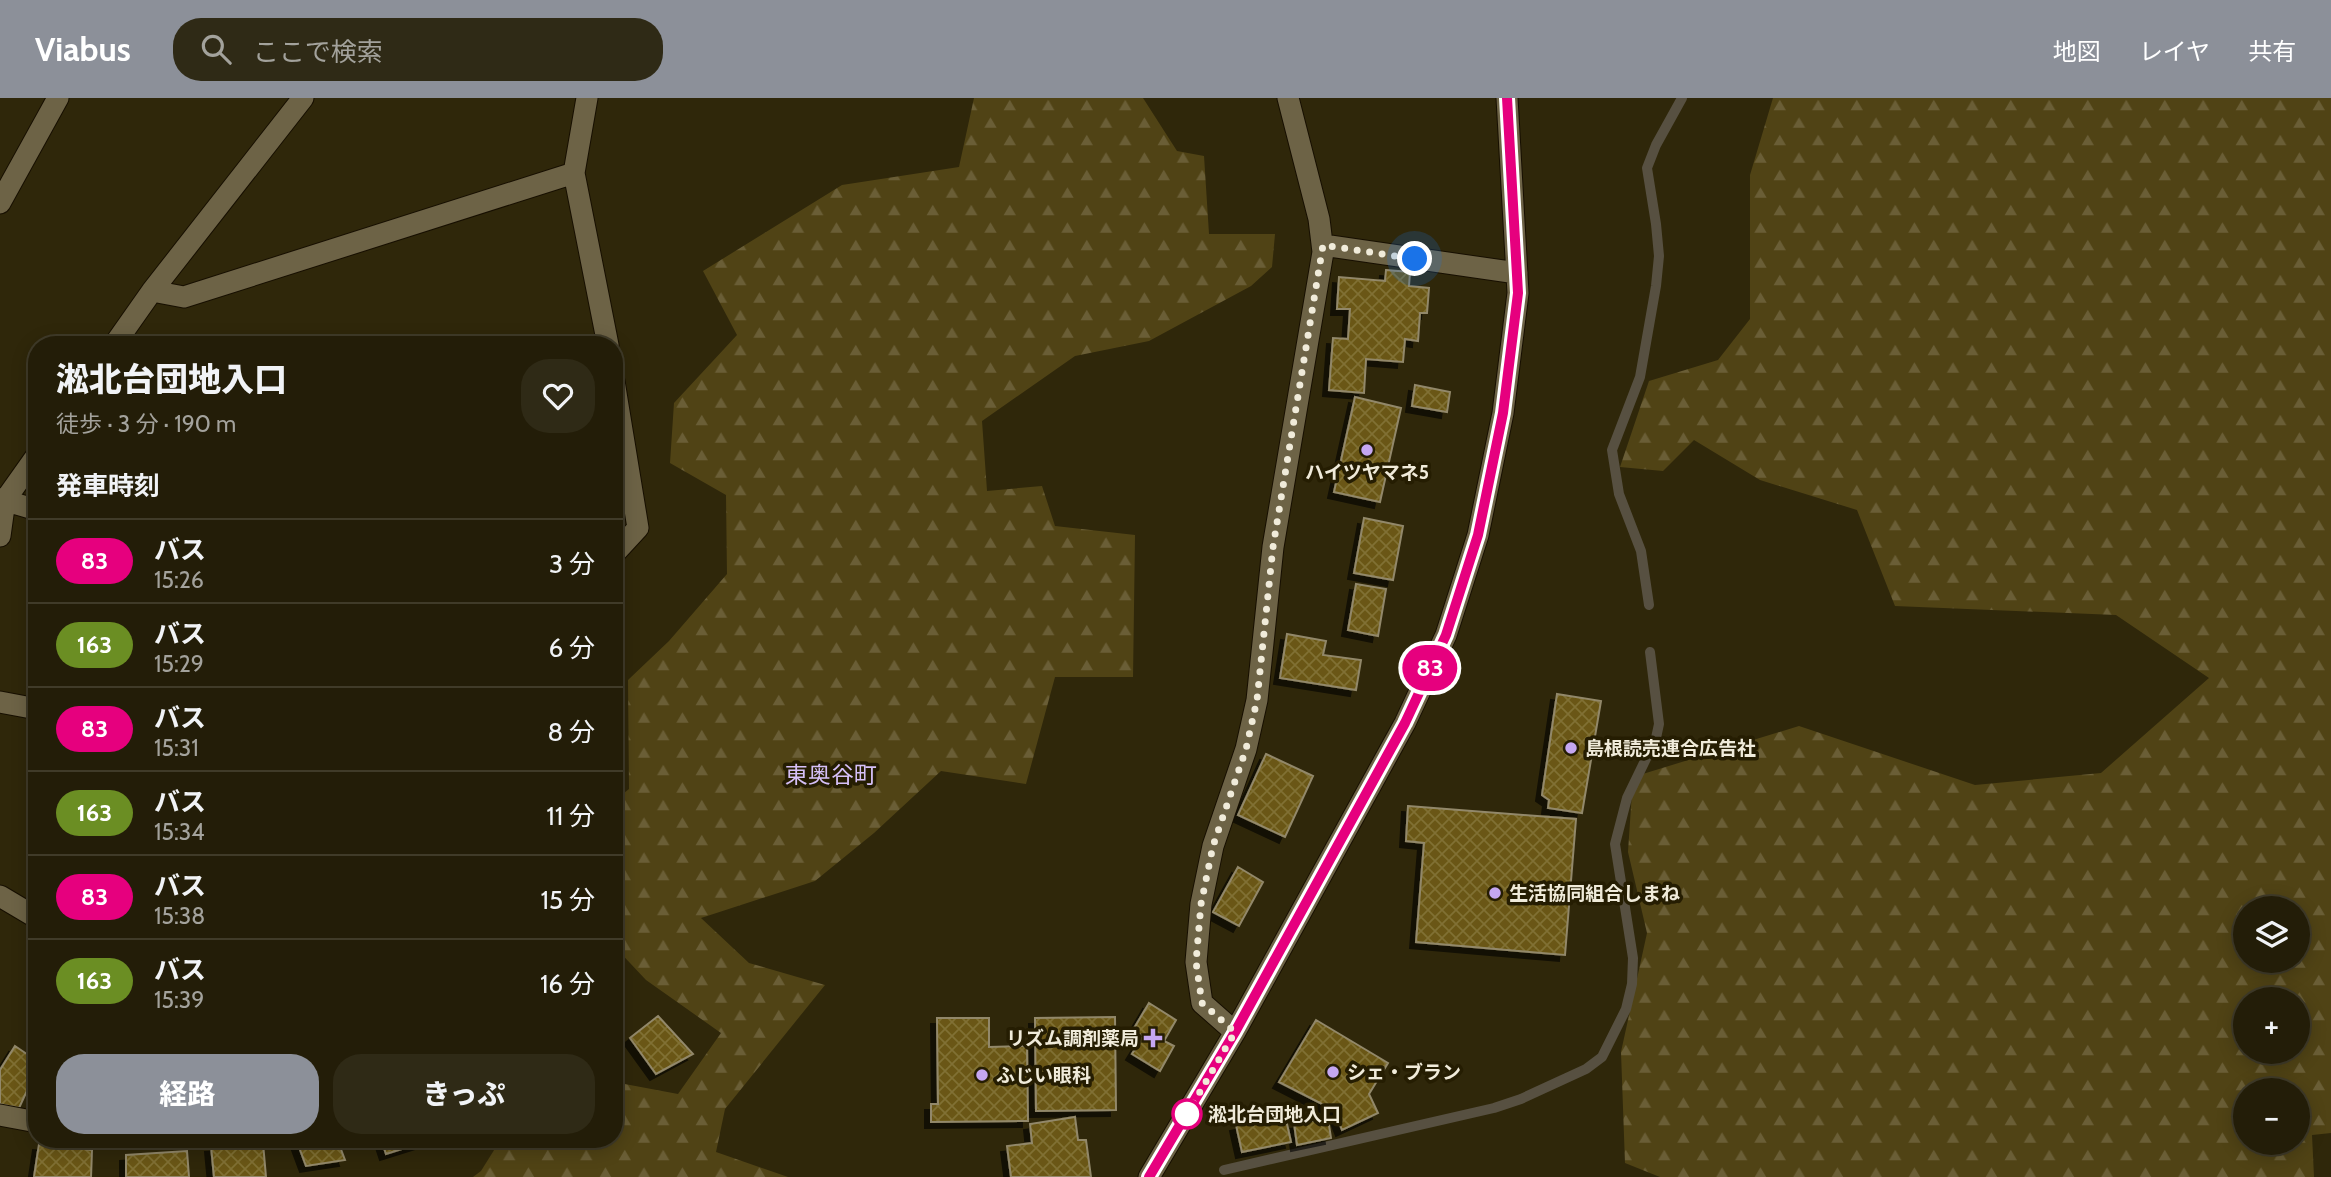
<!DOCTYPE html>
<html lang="ja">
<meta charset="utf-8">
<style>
:root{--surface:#231d08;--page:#2f2a16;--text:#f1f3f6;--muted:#a3a29c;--line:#403b29;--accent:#8c9099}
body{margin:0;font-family:Cabin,"Noto Sans JP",sans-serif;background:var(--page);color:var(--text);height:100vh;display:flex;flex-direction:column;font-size:26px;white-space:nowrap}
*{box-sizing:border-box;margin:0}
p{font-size:23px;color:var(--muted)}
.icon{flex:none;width:38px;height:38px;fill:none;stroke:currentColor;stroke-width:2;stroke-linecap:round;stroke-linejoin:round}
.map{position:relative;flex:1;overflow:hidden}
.panel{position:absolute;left:28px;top:238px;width:595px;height:812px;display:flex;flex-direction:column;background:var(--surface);border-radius:28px;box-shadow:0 4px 18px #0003,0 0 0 2px var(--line)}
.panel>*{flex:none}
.badge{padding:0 14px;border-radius:23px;font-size:24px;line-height:46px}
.controls{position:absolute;left:2233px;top:798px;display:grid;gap:14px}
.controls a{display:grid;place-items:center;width:77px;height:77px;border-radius:50%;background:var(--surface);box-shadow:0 4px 18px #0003,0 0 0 2px var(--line);font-size:35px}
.you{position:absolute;width:35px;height:35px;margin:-18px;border:5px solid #fff;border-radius:50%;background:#1a73e8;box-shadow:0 0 0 10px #1a73e833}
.map>.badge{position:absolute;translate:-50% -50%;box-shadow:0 0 0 4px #fff}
h2{padding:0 28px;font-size:26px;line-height:63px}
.round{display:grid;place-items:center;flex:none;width:74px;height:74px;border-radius:28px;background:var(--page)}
.head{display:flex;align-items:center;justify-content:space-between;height:119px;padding:0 28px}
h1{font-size:33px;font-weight:800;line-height:52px}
.cta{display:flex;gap:14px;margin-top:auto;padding:14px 28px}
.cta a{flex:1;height:80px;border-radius:28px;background:var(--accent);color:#fff;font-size:28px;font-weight:800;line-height:80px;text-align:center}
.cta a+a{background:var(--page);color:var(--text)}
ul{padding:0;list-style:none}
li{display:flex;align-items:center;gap:21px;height:84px;padding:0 28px;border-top:2px solid var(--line)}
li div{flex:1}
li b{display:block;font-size:26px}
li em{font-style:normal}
li .badge{min-width:77px;font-weight:700;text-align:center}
header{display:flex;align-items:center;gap:42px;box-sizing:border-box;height:98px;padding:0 35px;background:var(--accent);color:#fff}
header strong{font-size:33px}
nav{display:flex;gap:38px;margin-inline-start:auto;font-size:24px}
.search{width:490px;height:63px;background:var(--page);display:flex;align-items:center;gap:18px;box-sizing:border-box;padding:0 24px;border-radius:28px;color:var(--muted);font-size:26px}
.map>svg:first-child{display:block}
</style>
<header>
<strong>Viabus</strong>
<div class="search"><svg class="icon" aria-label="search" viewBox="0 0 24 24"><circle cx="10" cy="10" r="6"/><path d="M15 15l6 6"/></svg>ここで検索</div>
<nav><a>地図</a><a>レイヤ</a><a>共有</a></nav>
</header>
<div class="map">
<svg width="2331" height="1079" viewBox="0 0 2331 1079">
<defs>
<pattern id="forest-firs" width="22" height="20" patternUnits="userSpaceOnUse" patternTransform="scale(1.75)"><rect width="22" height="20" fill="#504315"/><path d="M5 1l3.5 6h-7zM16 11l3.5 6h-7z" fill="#6a5e36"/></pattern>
<pattern id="building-cross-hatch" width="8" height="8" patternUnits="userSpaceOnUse" patternTransform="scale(1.75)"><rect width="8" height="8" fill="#6a5712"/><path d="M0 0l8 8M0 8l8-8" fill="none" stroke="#806f34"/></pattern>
<filter id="shadow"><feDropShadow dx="-6" dy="6" stdDeviation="0" flood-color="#0009"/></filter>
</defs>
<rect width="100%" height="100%" fill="#2f270a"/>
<path fill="url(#forest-firs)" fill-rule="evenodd" d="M974 0H1143L1177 53 1204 58 1209 136H1275L1272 169 1251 188 1149 243 1075 258 982 323 987 393 1042 388 1055 428 1135 437 1133 579H1055L1026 686 941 673 874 735 815 783 701 820 749 865 825 887 725 1011 716 1054 788 1079H473L481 1073 501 1041H614V984L678 996 721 935 646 882 614 848V703L629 691 628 582 669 543 727 476 726 397 670 365 674 305 737 237 703 173 842 87 959 69Z
M1773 0H2331V1035L2312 1037 2314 1079H1660L1625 1065 1621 954 1647 835 1628 754 1633 679 1799 628 1975 687 2101 675 2209 580 2116 517 1895 508 1857 412 1760 382 1694 342 1663 373 1620 369 1649 283 1718 262 1750 221V77ZM2245 810H2298V863H2245ZM2245 901H2298V954H2245ZM2245 992H2298V1045H2245Z"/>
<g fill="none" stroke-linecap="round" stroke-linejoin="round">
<path stroke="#575041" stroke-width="10" d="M1649 507 1641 453 1619 396 1612 352 1640 279 1656 188 1659 158 1656 126 1647 70 1656 47 1682 0
M1224 1072 1494 1010 1521 1001 1586 971 1602 959 1626 911 1632 886 1633 860 1615 746 1627 700 1656 640 1659 626 1650 554"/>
</g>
<path fill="url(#building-cross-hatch)" stroke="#92886a" stroke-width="2" filter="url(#shadow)" d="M1386 172 1410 174 1409 188 1429 190 1427 215H1420L1418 243 1405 241 1403 264 1366 261 1364 295 1329 292 1333 240 1348 241 1350 211H1337L1339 179 1385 183Z
M1415 287 1450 294 1447 314 1412 308Z
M1355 299 1401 310 1380 404 1334 394Z
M1364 420 1403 428 1393 482 1354 475Z
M1356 486 1386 491 1378 538 1348 532Z
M1287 536 1326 543 1323 557 1361 562 1356 592 1280 580Z
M1557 596 1601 603 1582 715 1548 710 1549 702 1542 697Z
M1266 656 1313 678 1285 739 1238 717Z
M1408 708 1576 721 1565 857 1416 844 1424 745 1406 743Z
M1238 769 1263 784 1239 828 1213 814Z
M1149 905 1176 922 1164 943 1174 948 1160 973 1132 956 1143 938 1133 932Z
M658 918 693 956 656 976 630 940Z
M1115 919 1116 1012 1036 1013 1035 920Z
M937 920H989V949L1027 948 1028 1023 931 1024V1006H938Z
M1316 922 1388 965 1369 996 1378 1015 1342 1032 1334 1012 1279 984Z
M15 948 37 963V971L19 1010 0 1006V972Z
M1285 1017 1291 1044 1242 1054 1236 1027Z
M1075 1019 1078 1042H1086L1091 1079H1011L1007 1048 1032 1045 1030 1026Z
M1328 1021 1331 1040 1297 1047 1294 1025Z
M296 1041H337L345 1062 306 1068Z
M381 1041H423L424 1044 386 1056Z
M263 1045 266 1079H214L211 1048Z
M39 1046 92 1052 91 1079H34Z
M187 1053 189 1079H126V1057Z"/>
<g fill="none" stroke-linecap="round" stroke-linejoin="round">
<defs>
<path id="minor" d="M587 0 574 75 608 247
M0 105 58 0
M1323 147 1517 175
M152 193 184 199 574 75
M114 247 152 193 303 0
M614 283 638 430 614 456
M0 401 37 412
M0 438 5 402 37 357
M0 604 37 611
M0 798 37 820
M1235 934 1202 905 1196 864 1201 806 1213 748 1246 651 1257 602 1273 449 1323 154 1319 121 1288 0
M0 1017 37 1024
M1149 1079 1235 934 1405 625 1446 537 1478 437 1503 315 1518 195 1507 0"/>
</defs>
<use href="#minor" stroke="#170f00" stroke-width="23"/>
<use href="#minor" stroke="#6d6346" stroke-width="21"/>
</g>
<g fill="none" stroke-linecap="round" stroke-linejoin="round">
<defs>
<path id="line" d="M1149 1079 1235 934 1405 625 1446 537 1478 437 1503 315 1518 195 1507 0"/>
</defs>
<use href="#line" stroke="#fff" stroke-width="16"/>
<use href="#line" stroke="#e6007e" stroke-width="10"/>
<path stroke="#f0ebda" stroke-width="7" stroke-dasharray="0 12.6" d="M1187 1016 1235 934 1202 905 1196 864 1201 806 1213 748 1246 651 1257 602 1273 449 1323 147 1415 161"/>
</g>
<g fill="#c5a7f1" stroke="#251d02" stroke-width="2.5">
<circle cx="1367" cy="352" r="7"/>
<circle cx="1571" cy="650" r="7"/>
<circle cx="1495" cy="795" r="7"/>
<path d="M1149.5 929.5h7v7h7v7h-7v7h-7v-7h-7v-7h7z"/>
<circle cx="1333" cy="974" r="7"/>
<circle cx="982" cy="977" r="7"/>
</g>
<circle fill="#fff" stroke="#e6007e" stroke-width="3.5" cx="1187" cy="1016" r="14"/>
<g text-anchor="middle" stroke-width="7" stroke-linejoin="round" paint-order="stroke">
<g font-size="19" font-weight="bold" fill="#f0ebda" stroke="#251d02" text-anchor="start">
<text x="1367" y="381" text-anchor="middle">ハイツヤマネ5</text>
<text x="1585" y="657">島根読売連合広告社</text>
<text x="1509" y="802">生活協同組合しまね</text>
<text x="1139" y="947" text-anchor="end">リズム調剤薬局</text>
<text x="1347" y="981">シェ・ブラン</text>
<text x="996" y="984">ふじい眼科</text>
</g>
<g font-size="19" font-weight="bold" fill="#f0ebda" stroke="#251d02" text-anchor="start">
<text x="1208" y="1023">淞北台団地入口</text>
</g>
<g font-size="23" fill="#d5bff7" stroke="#251d02">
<text x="831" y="685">東奥谷町</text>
</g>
</g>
</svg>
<div class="controls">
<a><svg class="icon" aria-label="layers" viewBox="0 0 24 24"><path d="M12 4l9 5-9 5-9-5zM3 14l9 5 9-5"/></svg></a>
<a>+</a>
<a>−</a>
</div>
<div class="you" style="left:1415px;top:161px"></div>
<b class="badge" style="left:1430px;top:570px;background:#e6007e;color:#fff">83</b>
<section class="panel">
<div class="head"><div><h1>淞北台団地入口</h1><p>徒歩 · 3 分 · 190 m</p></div><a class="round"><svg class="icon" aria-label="heart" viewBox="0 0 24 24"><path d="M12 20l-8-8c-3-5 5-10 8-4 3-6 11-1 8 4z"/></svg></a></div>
<h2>発車時刻</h2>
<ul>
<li><span class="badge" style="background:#e6007e;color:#fff">83</span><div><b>バス</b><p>15:26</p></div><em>3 分</em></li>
<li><span class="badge" style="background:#6b8e23;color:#fff">163</span><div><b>バス</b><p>15:29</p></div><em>6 分</em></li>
<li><span class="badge" style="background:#e6007e;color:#fff">83</span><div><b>バス</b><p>15:31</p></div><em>8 分</em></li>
<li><span class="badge" style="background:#6b8e23;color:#fff">163</span><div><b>バス</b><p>15:34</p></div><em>11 分</em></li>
<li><span class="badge" style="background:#e6007e;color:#fff">83</span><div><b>バス</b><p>15:38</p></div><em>15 分</em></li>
<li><span class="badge" style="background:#6b8e23;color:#fff">163</span><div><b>バス</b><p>15:39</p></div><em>16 分</em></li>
</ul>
<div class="cta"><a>経路</a><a>きっぷ</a></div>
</section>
</div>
